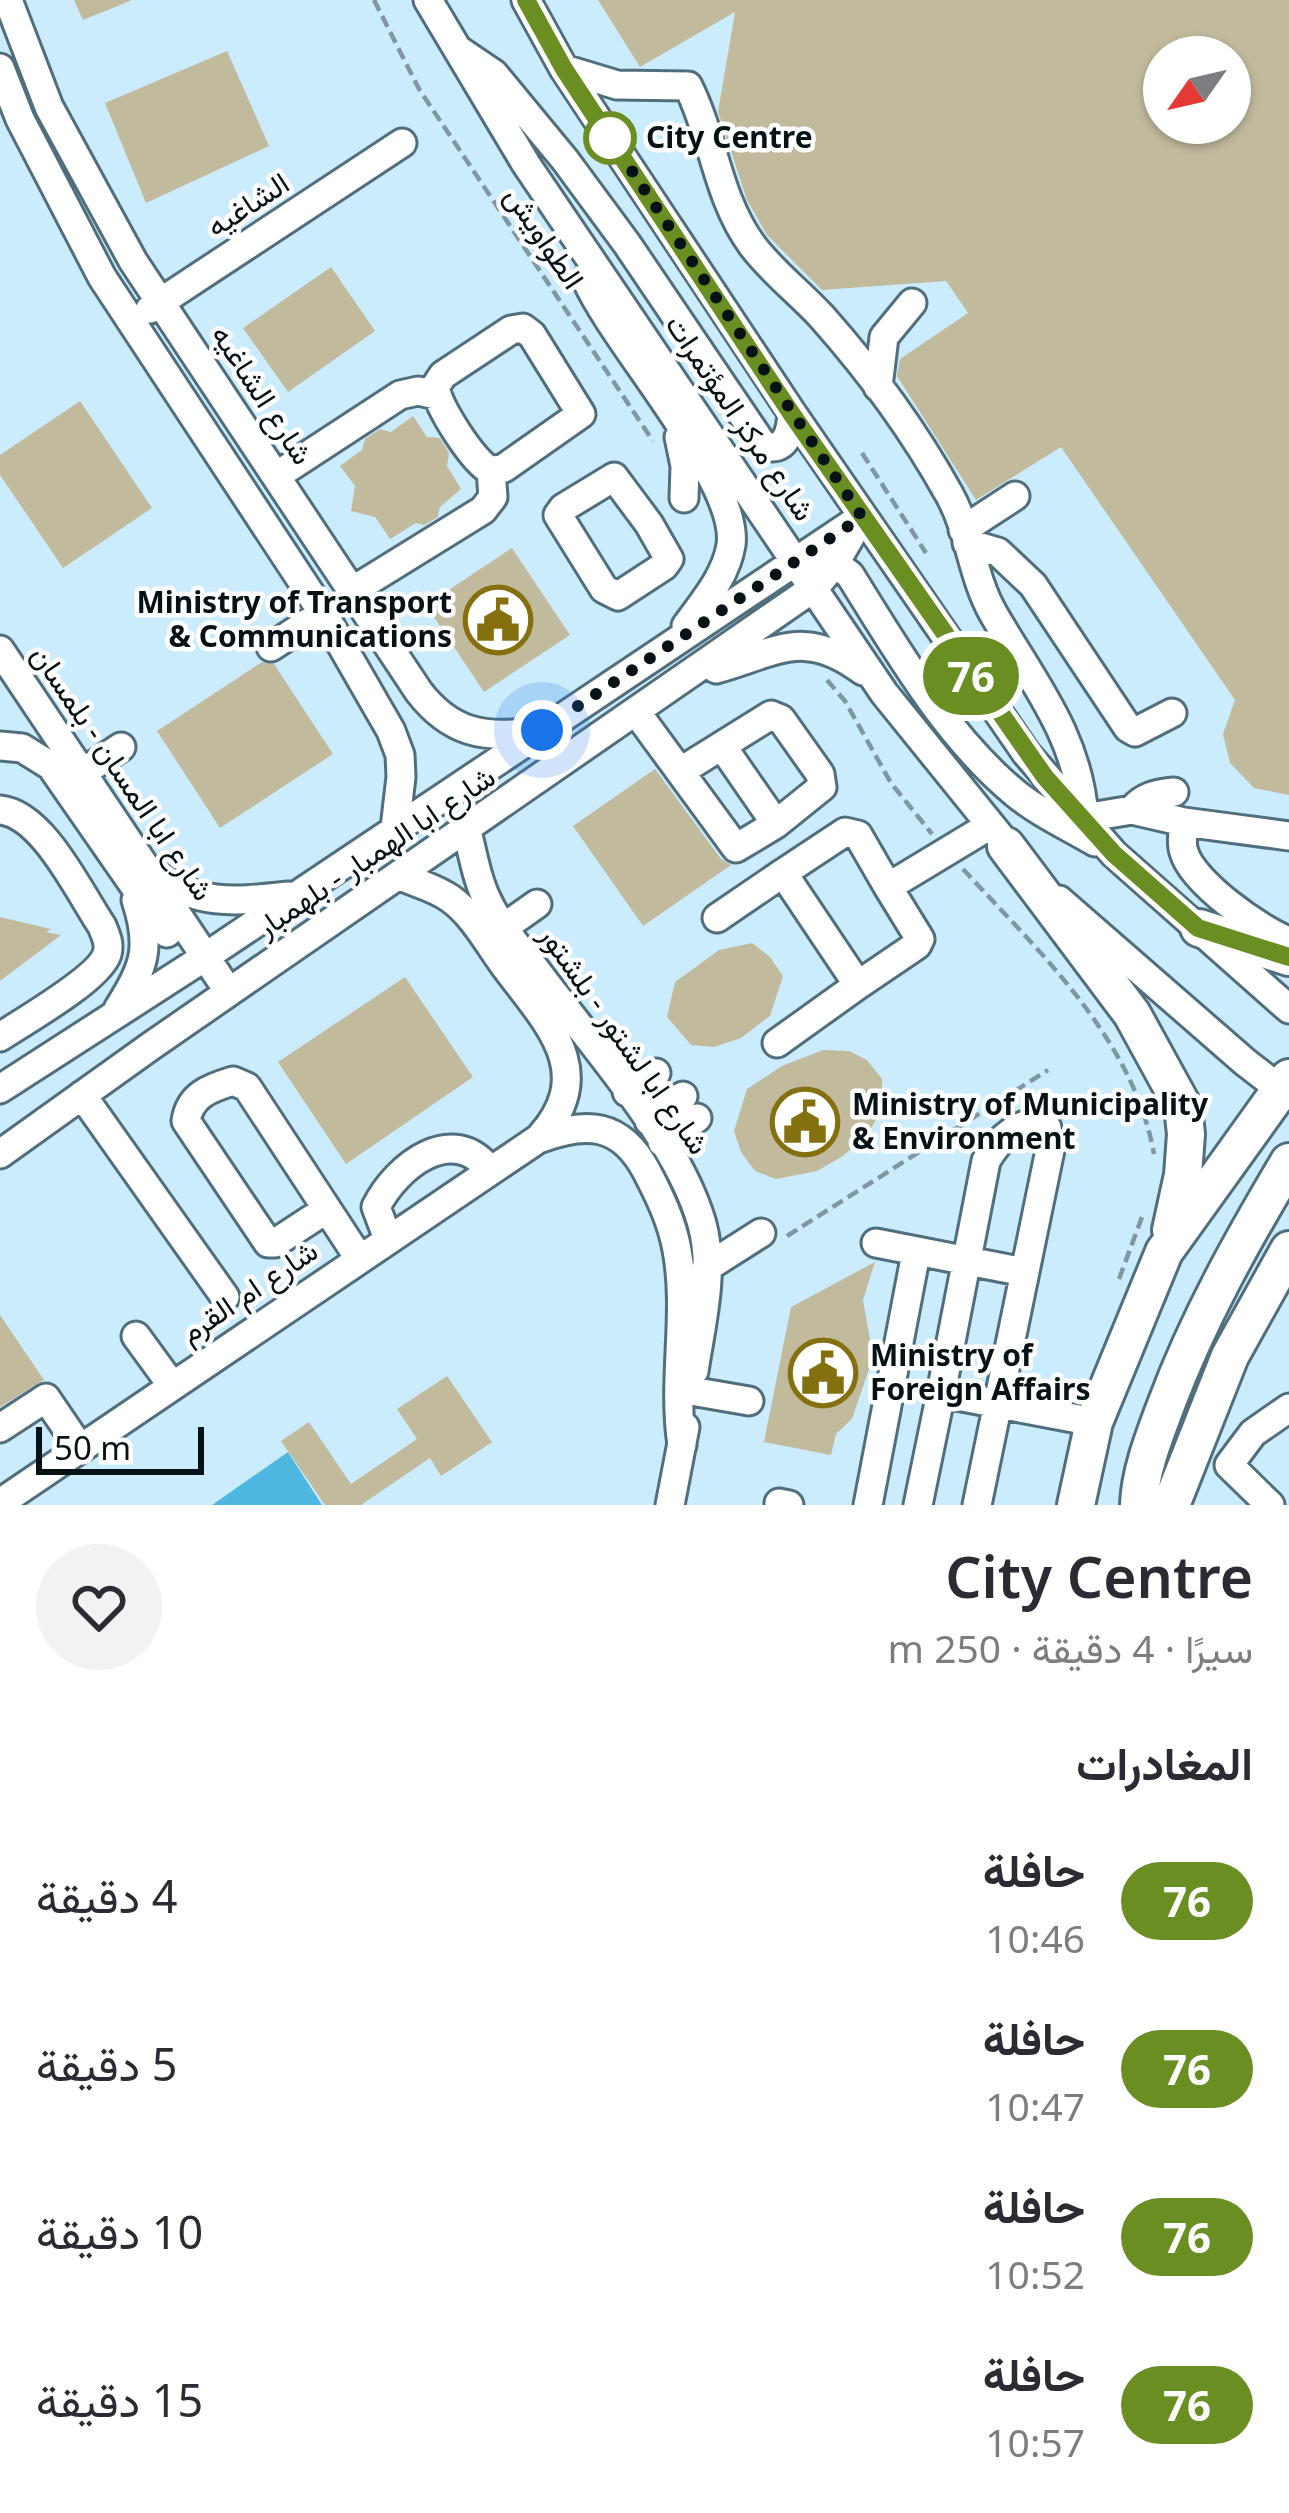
<!DOCTYPE html>
<html lang="ar">
<meta charset="utf-8">
<style>
:root{--surface:#fff;--page:#f2f2f3;--text:#2b2b33;--muted:#7c7c81}
body{margin:0;font-family:"Noto Sans",Vazirmatn,sans-serif;background:var(--page);color:var(--text);direction:rtl;height:100vh;display:flex;flex-direction:column;font-size:45px;white-space:nowrap}
*{box-sizing:border-box;margin:0}
p{font-size:39px;color:var(--muted)}
.icon{flex:none;width:66px;height:66px;fill:none;stroke:currentColor;stroke-width:2;stroke-linecap:round;stroke-linejoin:round}
.map{position:relative;height:1505px;overflow:hidden;direction:ltr}
.drawer{display:flex;flex-direction:column;background:var(--surface);flex:1}
.drawer>*{flex:none}
.badge{padding:0 24px;border-radius:39px;font-size:42px;line-height:78px}
.needle{width:78px;rotate:236deg}
.fabs{position:absolute;left:1143px;top:36px;display:grid;gap:24px}
.fabs a{display:grid;place-items:center;width:108px;height:108px;border-radius:50%;background:var(--surface);box-shadow:0 3px 9px #0004;font-size:60px}
.scale{position:absolute;left:36px;bottom:30px;width:168px;box-sizing:border-box;padding-left:12px;border:6px solid #071217;border-top:0;font-size:33px;line-height:42px;white-space:nowrap;color:#071217;-webkit-text-stroke:9px #fff;paint-order:stroke}
.you{position:absolute;width:60px;height:60px;margin:-30px;border:9px solid #fff;border-radius:50%;background:#1a73e8;box-shadow:0 0 0 18px #1a73e833}
.map>.badge{position:absolute;translate:-50% -50%;box-shadow:0 0 0 6px #fff}
h2{padding:0 36px;font-size:45px;line-height:108px}
.round{display:grid;place-items:center;flex:none;width:126px;height:126px;border-radius:63px;background:var(--page)}
.overview{display:flex;align-items:center;justify-content:space-between;height:204px;padding:0 36px}
h1{font-size:57px;font-weight:600;line-height:90px}
ul{padding:0;list-style:none}
li{display:flex;align-items:center;gap:36px;height:168px;padding:0 36px}
li div{flex:1}
li b{display:block;font-size:45px}
li em{font-style:normal}
li .badge{min-width:132px;font-weight:700;text-align:center}
.map>svg:first-child{display:block}
</style>
<div class="map">
<svg width="1289" height="1505" viewBox="0 0 1289 1505">
<rect width="100%" height="100%" fill="#cbecfc"/>
<path fill="#4db7e1" d="M288 1452 322 1505H212Z"/>
<path fill="#c1ba9d" fill-rule="evenodd" d="M74 0H130V1L83 20Z
M598 0H1289V795L1254 788 1230 763 1223 734 1235 700 1061 447 976 500 897 376 900 359 968 313 946 281 822 290 767 235 747 200 718 112 735 12 640 67ZM1164 57H1230V123H1164Z
M227 51 269 146 146 203 105 103Z
M331 267 375 331 288 392 243 328Z
M80 401 152 508 63 568 0 475V455Z
M413 416 427 437 440 438 449 453 447 466 461 489 440 507 438 517 424 525 416 523 390 539 375 517 351 511 355 486 340 466 362 450 365 439 380 429 391 432Z
M512 548 570 635 484 692 426 605Z
M262 662 274 664 333 754 220 828 157 731Z
M655 769 721 859 731 865 643 926 573 826Z
M0 917 51 929 46 932 61 935 0 981Z
M752 943 770 957 783 976 770 1016 741 1038 714 1047 691 1045 667 1017 675 982 719 950Z
M405 977 473 1077 346 1164 278 1062Z
M823 1050 849 1051 867 1060 882 1079V1107L869 1133 843 1156 817 1171 776 1179 755 1171 741 1152 734 1131 747 1089 782 1066Z
M875 1262 863 1300 873 1357 852 1419 836 1434 831 1455 764 1442 791 1307Z
M0 1315 44 1380 0 1407Z
M447 1376 492 1442 441 1476 430 1458 361 1505H325L281 1441 309 1422 351 1484 417 1439 397 1409Z"/>
<g fill="none" stroke-linecap="round" stroke-linejoin="round">
<defs>
<path id="minor" d="M8 0 49 107 133 261 419 692C450 732 483 739 532 732
M428 0 526 164 884 693 1019 860
M526 0 564 69 792 413 1026 753 1114 854 1289 1009
M460 51 494 74 565 160 627 244 763 445C786 454 791 431 792 413
M0 68 20 119 102 277 323 613 391 731 400 755 401 777 395 828
M564 69 617 85 688 86C714 138 717 197 752 245 772 272 799 292 822 317 869 370 914 431 949 494 970 531 972 576 993 613 1032 681 1079 736 1084 818
M586 279C614 344 740 481 731 545 726 576 704 601 686 626
M150 309 402 143
M523 328 532 335 581 414 504 468 491 471C473 462 439 408 435 387L443 375 511 330Z
M878 387 884 337 912 303
M679 437 685 466 684 498
M276 476 400 395 418 391 436 395
M614 477 649 524 669 559 664 566 618 596 604 589 558 515 563 508Z
M963 530 1015 496
M967 543 998 552 1033 585 1128 728 1135 732 1172 713
M817 560 835 563 850 575C897 650 946 736 1015 793 1039 813 1068 826 1095 842
M352 591 483 510 493 497 491 471
M271 647 323 613
M0 650 229 992
M716 669C777 652 804 627 863 671
M637 713 736 848 776 824 822 787 820 774 781 719 771 715 681 771
M0 746 22 748 51 766 167 933
M722 746 776 824
M82 773 121 747
M0 810C43 814 79 892 102 926 106 936 110 944 107 954 99 979 24 1021 0 1037
M1132 810C1144 796 1156 794 1174 792
M1084 818 1132 810 1184 822 1289 836
M1184 822C1183 831 1181 844 1184 852 1192 882 1261 931 1289 941
M467 831C473 855 477 880 488 902 500 927 519 948 536 970 589 1042 678 1138 702 1224 715 1272 701 1324 694 1371
M155 874C198 907 238 901 289 896
M400 876C416 883 436 888 451 899 473 915 488 943 504 965 545 1021 599 1070 541 1136
M888 887 920 939 917 945 858 985 783 873 845 832 858 835 888 887 989 826
M1059 900 1245 1062 1289 1096
M717 918 783 873
M503 928 537 904
M118 1009C144 967 152 949 136 900
M777 1043 858 985
M0 1089 205 957 859 519
M627 1092 656 1073
M82 1095 225 1297
M649 1121 683 1096
M662 1142 697 1118
M0 1154 151 1046 815 587 835 563 862 517
M327 1209 275 1243H268L186 1121C190 1095 210 1088 233 1081L247 1087 359 1258
M388 1239 376 1207C396 1166 454 1121 490 1171
M876 1243 1024 1272
M706 1268 761 1233
M136 1336 171 1384
M691 1391 749 1401
M0 1428 46 1398 80 1448
M0 1503 538 1139C586 1121 621 1122 647 1172 660 1197 672 1222 677 1250 689 1314 672 1380 682 1445
M779 1503 789 1505
M670 1505 685 1427
M868 1505 916 1253
M918 1505 941 1393
M977 1505 1050 1150 1047 1128C1023 1114 997 1141 986 1161L941 1393 1094 1422
M1270 1505 1229 1465 1253 1433 1289 1408"/>
<path id="major" d="M1006 846 1132 1014 1183 1107 1186 1134 1183 1175 1171 1230
M1199 928 1289 957
M1076 1505 1094 1422 1164 1252 1289 1078
M1139 1505C1140 1472 1154 1437 1166 1405 1198 1319 1242 1241 1289 1162
M1171 1505 1230 1356 1289 1250"/>
</defs>
<use href="#minor" stroke="#516e7c" stroke-width="33"/>
<use href="#major" stroke="#516e7c" stroke-width="42"/>
<path stroke="#7f97a3" stroke-width="4.5" stroke-dasharray="12 6" stroke-linecap="butt" d="M374 0 419 89 653 441
M862 453 926 553
M827 680 845 701 891 783 932 834
M963 869C1040 953 1133 1038 1154 1154
M787 1236 1048 1070
M1119 1279 1142 1217"/>
<use href="#minor" stroke="#fff" stroke-width="27"/>
<use href="#major" stroke="#fff" stroke-width="36"/>
</g>
<g fill="none" stroke-linecap="round" stroke-linejoin="round">
<defs>
<path id="line" d="M526 0 564 69 791 413 1045 777 1114 854 1198 928 1289 957"/>
</defs>
<use href="#line" stroke="#fff" stroke-width="27"/>
<use href="#line" stroke="#6b8e23" stroke-width="18"/>
<path stroke="#071217" stroke-width="12" stroke-dasharray="0 21.6" d="M542 730 862 517 610 138"/>
</g>
<defs>
<symbol id="civic-ring" viewBox="-11 -11 22 22"><circle r="9.5" fill="#fff" stroke="#857010" stroke-width="1.5"/><path d="M-.6-6.5H3V-4.5H.6V-3L4-1V1h2V6H-6V1h2V-1L-.6-3ZM-1.2 2.5V6h2.4V2.5Z" fill="#857010"/></symbol>
</defs>
<g fill-rule="evenodd">
<use href="#civic-ring" x="460" y="582" width="76" height="76"/>
<use href="#civic-ring" x="767" y="1084" width="76" height="76"/>
<use href="#civic-ring" x="785" y="1335" width="76" height="76"/>
</g>
<circle fill="#fff" stroke="#6b8e23" stroke-width="6" cx="610" cy="138" r="24"/>
<g text-anchor="middle" stroke-width="9" stroke-linejoin="round" paint-order="stroke">
<g font-size="30" font-weight="bold" fill="#071217" stroke="#fff" text-anchor="start">
<text x="646" y="148">City Centre</text>
</g>
<g font-size="30" fill="#071217" stroke="#fff">
<text transform="translate(248 205) rotate(-33)" y="10">الشاغيه</text>
<text transform="translate(544 238) rotate(56)" y="10">الطواويش</text>
<text transform="translate(262 395) rotate(57)" y="10">شارع الشاغيه</text>
<text transform="translate(740 418) rotate(56)" y="10">شارع مركز المؤتمرات</text>
<text transform="translate(122 773) rotate(56)" y="10">شارع ابا المسان - بلمسان</text>
<text transform="translate(376 852) rotate(-34)" y="10">شارع ابا الهمبار - بلهمبار</text>
<text transform="translate(624 1040) rotate(55)" y="10">شارع ابا لشتور - بلشتور</text>
<text transform="translate(249 1292) rotate(-34)" y="10">شارع ام القرم</text>
</g>
<g font-size="30" font-weight="bold" fill="#071217" stroke="#fff" text-anchor="start">
<text x="452" y="613" text-anchor="end">Ministry of Transport<tspan x="452" dy="34">&amp; Communications</tspan></text>
<text x="852" y="1115">Ministry of Municipality<tspan x="852" dy="34">&amp; Environment</tspan></text>
<text x="870" y="1366">Ministry of<tspan x="870" dy="34">Foreign Affairs</tspan></text>
</g>
</g>
</svg>
<div class="fabs">
<a><svg class="needle" viewBox="-14 -14 28 28"><path d="M0-13l5 13h-10z" fill="#e53935"/><path d="M0 13l5-13h-10z" fill="#7c7c81"/></svg></a>
</div>
<div class="scale">50 m</div>
<div class="you" style="left:542px;top:730px"></div>
<b class="badge" style="left:971px;top:676px;background:#6b8e23;color:#fff">76</b>
</div>
<section class="drawer">
<div class="overview"><div><h1>City Centre</h1><p>سيرًا · 4 دقيقة · 250 m</p></div><a class="round"><svg class="icon" aria-label="heart" viewBox="0 0 24 24"><path d="M12 20l-8-8c-3-5 5-10 8-4 3-6 11-1 8 4z"/></svg></a></div>
<h2>المغادرات</h2>
<ul>
<li><span class="badge" style="background:#6b8e23;color:#fff">76</span><div><b>حافلة</b><p>10:46</p></div><em>4 دقيقة</em></li>
<li><span class="badge" style="background:#6b8e23;color:#fff">76</span><div><b>حافلة</b><p>10:47</p></div><em>5 دقيقة</em></li>
<li><span class="badge" style="background:#6b8e23;color:#fff">76</span><div><b>حافلة</b><p>10:52</p></div><em>10 دقيقة</em></li>
<li><span class="badge" style="background:#6b8e23;color:#fff">76</span><div><b>حافلة</b><p>10:57</p></div><em>15 دقيقة</em></li>
</ul>
</section>
